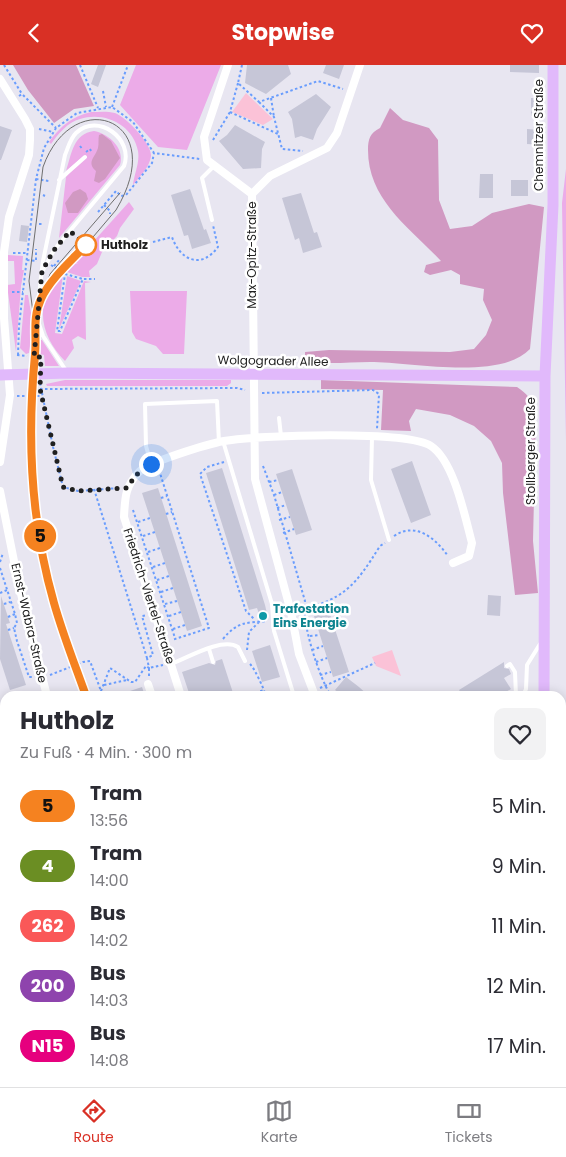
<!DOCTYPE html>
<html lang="de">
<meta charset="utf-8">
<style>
:root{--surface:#fff;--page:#f2f2f3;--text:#2b2b33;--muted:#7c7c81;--line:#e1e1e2;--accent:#d93025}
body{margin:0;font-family:Poppins,sans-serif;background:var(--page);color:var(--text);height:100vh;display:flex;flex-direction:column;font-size:19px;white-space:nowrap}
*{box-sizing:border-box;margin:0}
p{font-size:16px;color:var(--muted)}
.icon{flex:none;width:28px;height:28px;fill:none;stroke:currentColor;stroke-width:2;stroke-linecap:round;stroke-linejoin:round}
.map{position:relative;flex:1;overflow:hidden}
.sheet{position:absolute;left:0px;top:626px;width:566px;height:396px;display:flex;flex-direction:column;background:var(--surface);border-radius:15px 15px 0 0;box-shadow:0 2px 12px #0003}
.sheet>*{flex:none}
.badge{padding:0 10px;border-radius:16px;font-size:18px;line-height:32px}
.you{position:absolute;width:25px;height:25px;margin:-12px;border:4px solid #fff;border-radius:50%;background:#1a73e8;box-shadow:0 0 0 8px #1a73e833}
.map>.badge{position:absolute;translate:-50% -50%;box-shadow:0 0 0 2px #fff}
.round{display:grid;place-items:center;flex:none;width:52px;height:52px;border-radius:10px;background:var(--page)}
.headline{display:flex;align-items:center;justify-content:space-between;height:85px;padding:0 20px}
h1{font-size:24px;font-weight:700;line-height:38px}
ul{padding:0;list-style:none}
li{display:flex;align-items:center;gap:15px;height:60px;padding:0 20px}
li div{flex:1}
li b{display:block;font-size:19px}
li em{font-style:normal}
li .badge{min-width:55px;font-weight:700;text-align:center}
header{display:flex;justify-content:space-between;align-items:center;height:65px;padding:0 20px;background:var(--accent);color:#fff;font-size:22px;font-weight:700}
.tabs{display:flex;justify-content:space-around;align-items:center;height:70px;border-top:1px solid var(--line);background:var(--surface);font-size:14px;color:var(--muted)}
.tabs a{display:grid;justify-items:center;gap:2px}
.tabs .active{color:var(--accent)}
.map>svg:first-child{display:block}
</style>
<header><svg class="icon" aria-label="back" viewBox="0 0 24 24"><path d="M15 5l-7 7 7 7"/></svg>Stopwise<svg class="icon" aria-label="heart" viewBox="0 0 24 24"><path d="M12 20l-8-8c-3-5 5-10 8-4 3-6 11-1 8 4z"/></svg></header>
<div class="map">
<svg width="566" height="1022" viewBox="0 0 566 1022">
<rect width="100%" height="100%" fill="#e8e6f1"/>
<path fill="#ecabe8" d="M136 0H221L187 85 158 82 120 40Z
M91 47C99 47 107 46 115 48 126 52 152 79 151 91 150 102 139 112 133 120 134 109 140 98 138 86 133 60 105 46 80 54 68 57 58 69 51 79L49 77C61 61 71 52 91 47Z
M94 66C109 69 125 83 120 100L59 173 66 112 85 90 66 106C72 88 73 69 94 66Z
M566 104V376L562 138Z
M129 137 134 144 120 163 117 171 102 187 97 199 89 206 90 212H82L67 207 75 198 78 199 75 197Z
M8 190 23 191 22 205H24L21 221 16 287 7 220 15 219 14 196H7Z
M63 210 55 268 62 269 84 216 91 217 85 218 86 275 78 271 72 275 74 283 65 296C49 280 37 256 46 232 49 224 58 217 63 210Z
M67 211 81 216 59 264Z
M130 226H187L184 289H163L156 281 136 274 132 267Z
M25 230H28L33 260 29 288 26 289 20 283Z
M40 275H42L59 301H45L44 290 39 289Z
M65 315H231V318L227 321H47L46 319Z
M566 884V1022H549L547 1018H561V886Z"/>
<path fill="#d199c2" d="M13 0H76L94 41 74 44 54 58 28 25Z
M390 43 403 55 429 63 438 75 439 135 450 164 472 161 492 148 529 139 544 142 530 284C500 316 411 297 370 297 348 297 326 300 305 296V287L329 285 450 287 474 284 486 270 492 255 483 235 484 224 460 219V210L451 205 430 210 424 207 426 200 441 196C410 163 368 135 368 85 368 74 370 68 380 63Z
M102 69 111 76 120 93 105 114 99 118 94 116 96 106C86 97 95 93 98 83 99 79 98 74 99 70Z
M80 124 86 128 88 134 78 148H68L65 138 73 127Z
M321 315 517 322C527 329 532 334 536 347L533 476 538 528 515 530 503 428 502 398 491 376 474 361 450 350 416 344 409 356 411 366 381 365 383 325 321 324Z
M561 847 566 859V884L561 887Z
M98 1018H417L420 1022H383L365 1018 364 1022H99Z"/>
<path fill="#fbc2d7" d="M246 28 273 54 263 60 232 47Z
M392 585 401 611 376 601 372 592Z
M417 1018H459V1022H420Z"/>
<path fill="#c6c6d7" d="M98 0H106L98 22 91 19Z
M247 0H288L291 9 266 29 245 18Z
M326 0H344L339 14 323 8Z
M510 0H539V8L510 7Z
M316 29 331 42 317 64 313 75 301 71 295 73 292 54 288 47Z
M531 33H543V51H531Z
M235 60 265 77 262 84 261 103 243 104 219 76 227 70Z
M0 61 12 65 1 95H0Z
M527 64 543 65 542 80 527 79Z
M480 109H493V133H479Z
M511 115H528V131H511Z
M190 124 204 165 206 164 211 178 192 184 188 170 184 171 171 130Z
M301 128 314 168 317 167 322 182 303 188 299 173 295 175 282 133Z
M21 160 29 161 27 177 19 176Z
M412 396 431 450 411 458 391 404Z
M222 403 265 540 268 553 261 555 257 543 249 545 206 408Z
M292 404 312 465 296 470 276 409Z
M158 423 202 561 187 566 142 428Z
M488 530 501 531 500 551 487 550Z
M1 531 10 558 6 559 26 620 10 625 0 594Z
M329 546 349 607 333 612 314 551Z
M270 580 280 612 262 617 252 586Z
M222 594 234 631H190L182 607 209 598 215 600 216 596Z
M504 597V603L509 604 511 609 504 613 511 624 504 628 506 631H463L459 625Z
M346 612 359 622 369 631H343L335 625Z
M142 622 145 631H118V630Z"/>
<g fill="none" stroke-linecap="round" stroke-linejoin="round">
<path stroke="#6a9dfd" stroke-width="2" stroke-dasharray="2.5 2.5" stroke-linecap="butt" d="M4 0 22 29
M80 0 98 43
M242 0 238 18 259 37 318 16 343 24
M238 18 230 47 278 69
M103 26 106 42
M19 31 22 29 56 63
M271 33 274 52
M259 37 274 52 282 84 303 86
M112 42 128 0
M39 64 53 67
M213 75 230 47
M80 81 83 85
M86 87 90 84 91 86
M36 114 49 116
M43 130 45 131
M104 140 110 146V149
M98 147 116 126 121 131 126 130 152 98 154 88
M39 159H42
M153 177 172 172C180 195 201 205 218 182L213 160
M13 188H28
M27 195 37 196
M36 195V184
M51 200 65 209 57 266H60L83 214H95
M54 201 60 194
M60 205 67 199
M65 209 83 214
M12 227H23
M17 290 27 291
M18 290 19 261 36 114 44 83 56 63 77 48 112 42 133 57 154 88 200 94
M40 318 53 382 63 422 78 426 119 423
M40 324 237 323 245 325
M262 328 373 325 379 329 377 364
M17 331H42
M224 397 207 402 200 409 246 546 255 555
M263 401 274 430 305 536C301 557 319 612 331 631
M159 405 209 563 172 575
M269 417 278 415
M94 424 147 593
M274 430 282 427
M161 433 167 431
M277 443 286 440
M133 445 175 573
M166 449 172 447
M279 455 290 452
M138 457 150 453
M283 468 294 464
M143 471 155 467
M394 471C416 456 436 474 448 491
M148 487 160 483
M0 497 3 488
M153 502 165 498
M0 503 15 549 17 558 14 563 17 576 29 612H33
M157 515 169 511
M161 527 173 523
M0 528 7 525
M4 539 10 537
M165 539 177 536
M297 546C345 534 355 521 380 481L385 478
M169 551 181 547
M8 552 15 549
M307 560 316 557
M173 564 185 560
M8 565 14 563
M310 571 320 570
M223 574C238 556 246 558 267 556
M247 585 249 567 259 557
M312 585 323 581
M316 597 327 593
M250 599C255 604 264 624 266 631
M50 610 83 597 90 596 101 626
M320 610 331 607
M149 611V603L163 600
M104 620 127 615
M320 623 375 598
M33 631 40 630
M102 631 101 626 110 603 131 617H135L146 601 149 603 147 593 153 590 142 551 147 550
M246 631 264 625
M0 645 5 642
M0 766 5 763
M0 902 5 900
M0 915 5 913
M0 929 5 927
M0 942 5 940
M0 986 5 984
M561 1003 566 1005
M0 1018 5 1016"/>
<path stroke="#fff" stroke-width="4" d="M59 115 85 92
M212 155 202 113 214 101
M38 256 43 271 67 307
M32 306C36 270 38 233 43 196L65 90C68 83 70 74 76 68 98 47 134 74 124 101L54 185 42 207
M279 353 281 371
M372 372 371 415 389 475
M223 376 272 539 274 566 294 631
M151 399 146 381 145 339 217 336 219 378
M209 584 213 597
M171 599C187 593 222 572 238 582L245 596
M507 601 510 599 515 607 516 631
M523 631 526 624 527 600 540 579"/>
<path stroke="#fff" stroke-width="8" d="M228 0 204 72 207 95 252 129
M0 14 25 54 30 64V75L29 90 9 152 4 187V253L10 330 0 397
M0 426 19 521 47 631
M148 619 152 631
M181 631 124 452C125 433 125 421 139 407 148 397 208 379 224 376 256 370 407 365 431 381 454 396 465 452 472 478L469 491 453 498
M315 631 299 589 291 547 255 414 252 129 270 111 327 83 337 68 360 0
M0 952 5 967
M0 997 5 995
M21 1018 22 1022"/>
<path stroke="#e1b9fb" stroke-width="11" d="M0 310 68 308 545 311
M544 631 545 311 553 140V0
M561 776 566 785
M561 798 566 796
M561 830 566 832"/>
<path stroke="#6e6e6e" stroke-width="1" d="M42 232 116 145C171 54 73 18 43 102L29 216 36 272 31 360 33 413 40 469 54 536 86 631
M35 254 50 209 120 128
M536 1018 538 1022"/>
</g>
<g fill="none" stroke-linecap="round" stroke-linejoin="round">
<defs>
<path id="line" d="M86 631C75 600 63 570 54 538 31 458 27 372 35 290 37 270 32 253 41 234 50 214 72 195 87 179"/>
</defs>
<use href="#line" stroke="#fff" stroke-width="11"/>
<use href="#line" stroke="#f58220" stroke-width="8"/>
<path stroke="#202020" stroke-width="5" stroke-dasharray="0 9" d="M86 180 70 166 54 185 42 206 34 292H41L40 324 63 422 78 426 126 423 140 406 151 399"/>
</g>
<circle fill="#fff" stroke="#f58220" stroke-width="2.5" cx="86" cy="180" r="10"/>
<circle fill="#0f9aa8" stroke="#fff" stroke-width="2" cx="263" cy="551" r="5"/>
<g text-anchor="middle" stroke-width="5" stroke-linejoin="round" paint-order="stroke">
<g font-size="12" fill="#202020" stroke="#fff">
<text transform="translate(539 70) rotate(-90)" y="4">Chemnitzer Straße</text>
<text transform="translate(252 190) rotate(-90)" y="4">Max-Opitz-Straße</text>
<text transform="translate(273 296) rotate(1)" y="4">Wolgograder Allee</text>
<text transform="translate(531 386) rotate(-90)" y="4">Stollberger Straße</text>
<text transform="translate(149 531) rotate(72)" y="4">Friedrich-Viertel-Straße</text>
<text transform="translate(29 558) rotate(77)" y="4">Ernst-Wabra-Straße</text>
</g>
<g font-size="12" font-weight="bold" fill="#202020" stroke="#fff" text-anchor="start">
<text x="101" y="184">Hutholz</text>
</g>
<g font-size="12" font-weight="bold" fill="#0d838f" stroke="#fff" text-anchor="start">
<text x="273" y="548">Trafostation<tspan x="273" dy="14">Eins Energie</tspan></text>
</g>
</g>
</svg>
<div class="you" style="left:151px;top:399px"></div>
<b class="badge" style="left:40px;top:471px;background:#f58220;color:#111">5</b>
<section class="sheet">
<div class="headline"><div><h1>Hutholz</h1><p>Zu Fuß · 4 Min. · 300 m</p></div><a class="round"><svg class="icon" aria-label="heart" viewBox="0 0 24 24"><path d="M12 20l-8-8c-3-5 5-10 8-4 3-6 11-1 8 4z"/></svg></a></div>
<ul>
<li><span class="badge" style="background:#f58220;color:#111">5</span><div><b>Tram</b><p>13:56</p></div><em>5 Min.</em></li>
<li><span class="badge" style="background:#6b8e23;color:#fff">4</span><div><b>Tram</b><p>14:00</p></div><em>9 Min.</em></li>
<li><span class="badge" style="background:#fa5858;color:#fff">262</span><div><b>Bus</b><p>14:02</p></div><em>11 Min.</em></li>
<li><span class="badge" style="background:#8e44ad;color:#fff">200</span><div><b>Bus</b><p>14:03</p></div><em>12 Min.</em></li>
<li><span class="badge" style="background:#e6007e;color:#fff">N15</span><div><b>Bus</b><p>14:08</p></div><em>17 Min.</em></li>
</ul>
</section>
</div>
<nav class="tabs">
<a class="active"><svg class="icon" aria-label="directions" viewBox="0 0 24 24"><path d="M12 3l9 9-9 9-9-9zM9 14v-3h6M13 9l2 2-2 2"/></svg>Route</a>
<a><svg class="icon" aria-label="map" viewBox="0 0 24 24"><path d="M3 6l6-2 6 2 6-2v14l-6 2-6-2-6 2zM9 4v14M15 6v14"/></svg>Karte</a>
<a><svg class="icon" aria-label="tickets" viewBox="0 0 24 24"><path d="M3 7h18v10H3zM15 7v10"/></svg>Tickets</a>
</nav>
